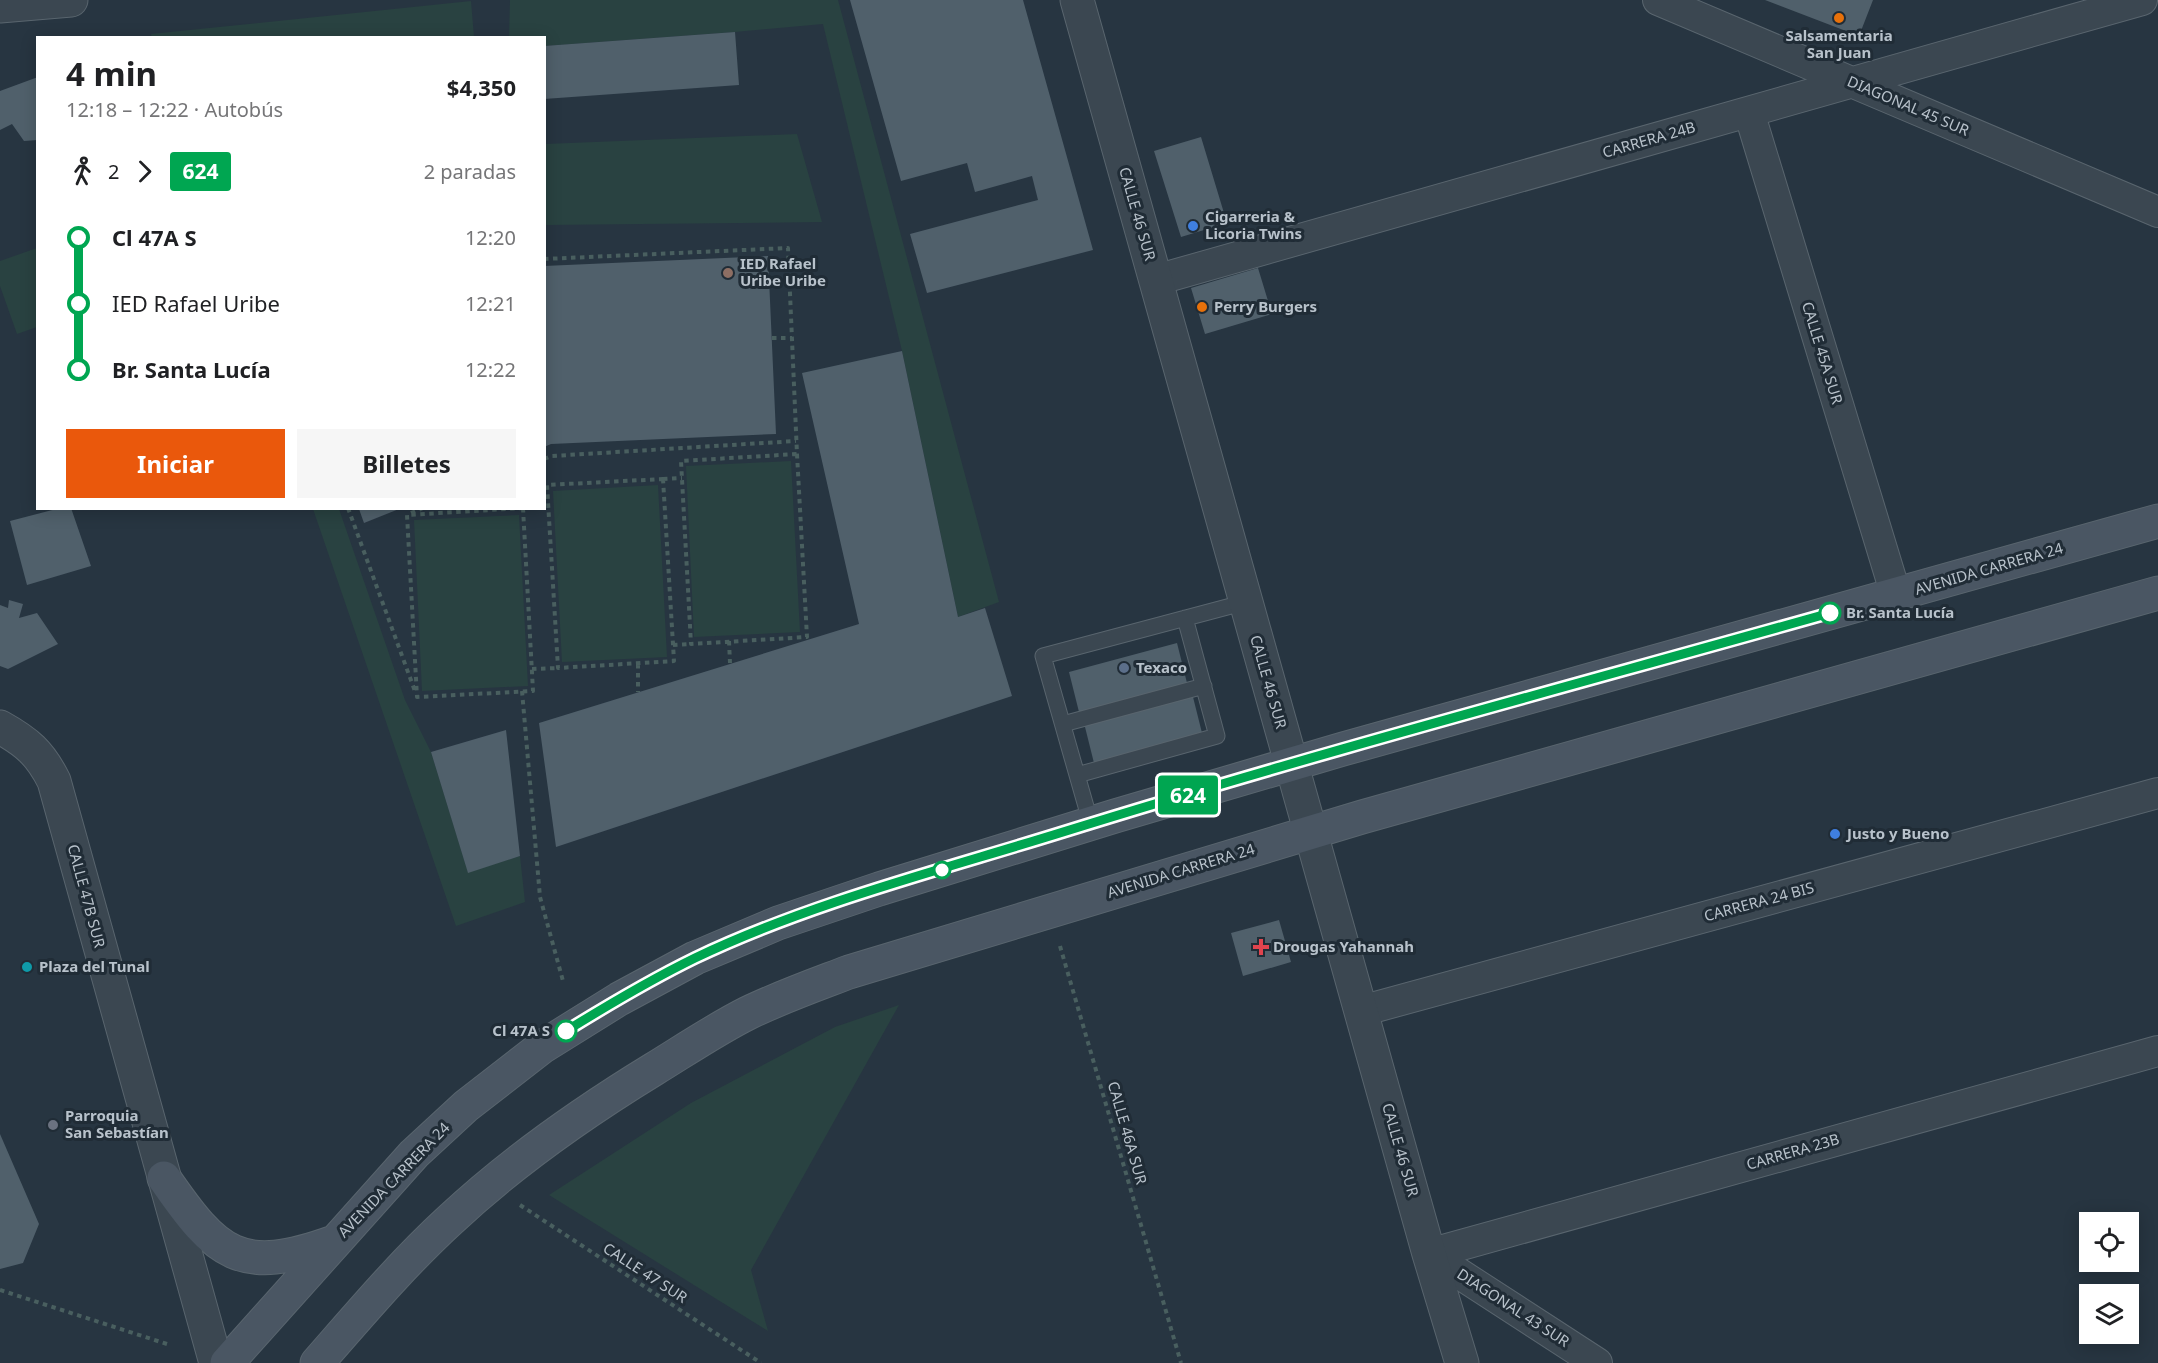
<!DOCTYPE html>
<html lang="es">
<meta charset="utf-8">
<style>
:root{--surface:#fff;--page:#f6f6f6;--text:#202124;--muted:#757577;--accent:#ea580c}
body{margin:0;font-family:"Noto Sans",sans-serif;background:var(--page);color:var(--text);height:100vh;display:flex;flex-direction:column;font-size:22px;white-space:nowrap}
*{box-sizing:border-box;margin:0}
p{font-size:20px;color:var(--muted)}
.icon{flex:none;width:33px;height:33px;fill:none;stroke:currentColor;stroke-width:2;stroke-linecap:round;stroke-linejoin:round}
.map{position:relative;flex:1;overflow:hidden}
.side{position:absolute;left:36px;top:36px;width:510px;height:474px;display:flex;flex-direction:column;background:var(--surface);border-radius:0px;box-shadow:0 3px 15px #0003}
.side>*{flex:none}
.badge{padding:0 12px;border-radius:4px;font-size:21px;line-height:39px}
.fabs{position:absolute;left:2079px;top:1212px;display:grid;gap:12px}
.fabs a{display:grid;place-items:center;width:60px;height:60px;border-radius:0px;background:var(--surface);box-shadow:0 3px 15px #0003;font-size:30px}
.map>.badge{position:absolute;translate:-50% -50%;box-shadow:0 0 0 3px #fff}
.legs{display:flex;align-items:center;gap:9px;height:66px;padding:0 30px;font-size:20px}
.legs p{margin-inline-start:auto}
.summary{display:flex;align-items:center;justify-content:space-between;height:102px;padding:0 30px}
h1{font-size:33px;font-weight:700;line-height:45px}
.primary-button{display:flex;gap:12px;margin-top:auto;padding:12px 30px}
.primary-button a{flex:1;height:69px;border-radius:0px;background:var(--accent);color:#fff;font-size:24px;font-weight:700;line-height:69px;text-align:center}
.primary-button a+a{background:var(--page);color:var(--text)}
ul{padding:0 30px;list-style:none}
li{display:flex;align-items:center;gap:21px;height:66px;font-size:22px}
li i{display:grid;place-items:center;width:9px;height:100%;margin:0 8px;background:currentColor}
li i::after{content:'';width:15px;height:15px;margin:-8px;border:4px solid;border-radius:50%;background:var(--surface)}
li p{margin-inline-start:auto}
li:first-child i{background:linear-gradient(#0000 50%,currentColor 0)}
li:last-child i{background:linear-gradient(currentColor 50%,#0000 0)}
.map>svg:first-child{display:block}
</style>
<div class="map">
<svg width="2158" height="1363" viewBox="0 0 2158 1363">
<rect width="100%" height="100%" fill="#273541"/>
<path fill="#294241" d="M510 0H838L999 602 958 617 902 351 823 24 735 32 545 46 544 38H509Z
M471 1 474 37 152 38 151 34Z
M797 134 822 222 545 225V144Z
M37 248V327L17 334 0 286V261Z
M791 461 800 632 694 637 686 466Z
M658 485 667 657 562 662 553 491Z
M313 509H339L405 700 431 752 468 872 520 856 525 902 456 926Z
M519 515 528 686 422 691 414 520Z
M899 1005 751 1270 768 1331 549 1195 691 1103 835 1027Z"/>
<path fill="#50606b" d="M850 0H1023L1093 250 927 293 910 234 1038 200 1032 176 975 192 967 163 901 181Z
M1765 0H1873L1859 36Z
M735 32 739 85 544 99V46Z
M38 77V140L24 141 12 124 0 130V91Z
M1201 137 1227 223 1181 237 1154 151Z
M768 256 776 434 551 444 544 447V266Z
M1258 268 1272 314 1205 334 1191 288Z
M902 351 958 617 985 608 1012 696 556 847 539 723 859 624 802 373Z
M60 508H71L91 566 27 585 10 521Z
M359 509H399L364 523Z
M9 600 23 604 19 618 37 613 58 644 8 669 0 666V605L8 608Z
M1177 643 1187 683 1079 712 1069 672Z
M1192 693 1202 733 1094 763 1084 723Z
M506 730 520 856 468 873 431 752Z
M1279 920 1291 962 1243 976 1231 933Z
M0 1134 39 1224 23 1263 0 1269Z"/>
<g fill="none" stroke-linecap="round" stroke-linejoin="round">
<defs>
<path id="service" d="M1063 724 1204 686
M1077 775 1217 736 1185 618
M1091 824 1043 656 1246 602"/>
<path id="minor" d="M1658 0 2158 212
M1749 112 1896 595
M1156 280 2142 0
M1361 1011 2158 793
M1429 1254 2158 1051
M1429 1254 1597 1363"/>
<path id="tertiary" d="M1077 0 1429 1254 1462 1363
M0 6 71 0
M0 727C27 742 40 753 54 781L216 1363"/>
<path id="secondary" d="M164 1178C217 1255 240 1276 334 1242
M227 1363 414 1154 466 1106 542 1047 619 999 695 958 778 923 879 889 1115 816 1343 749 2158 521
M317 1363C360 1314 402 1264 450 1220 512 1162 582 1113 654 1069 685 1050 716 1029 748 1013 781 997 815 985 849 972L1362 817 2158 593"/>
</defs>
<use href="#service" stroke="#59656e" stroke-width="17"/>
<use href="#minor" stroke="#59656e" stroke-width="32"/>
<use href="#tertiary" stroke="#59656e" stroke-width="35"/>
<use href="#secondary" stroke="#59656e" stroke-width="35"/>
<path stroke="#495f5f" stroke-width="4" stroke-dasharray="4.5 4.5" stroke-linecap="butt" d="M544 259 788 248 797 454
M772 338H792
M797 454 807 637 691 644 681 461Z
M544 459 552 456 796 441
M663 479 674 661 558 668 547 485Z
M663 479 682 478
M348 508 416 694
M523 508 533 691 417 697 407 515Z
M411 513 423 508
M729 641 730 663
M673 645 691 644
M638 664V692
M532 669 558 668
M522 691 540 897 563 981
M1060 946 1181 1363
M520 1205 761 1363
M0 1290 167 1344"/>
<use href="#service" stroke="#3b4751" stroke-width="15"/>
<use href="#minor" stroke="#3b4751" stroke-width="30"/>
<use href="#tertiary" stroke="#3b4751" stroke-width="33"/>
<use href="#secondary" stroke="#4a5663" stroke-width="33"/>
</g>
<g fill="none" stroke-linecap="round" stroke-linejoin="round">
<defs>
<path id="line-1" d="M566 1031C608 1005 650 980 695 958 810 903 941 870 1063 832 1317 753 1574 685 1830 613"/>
</defs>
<use href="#line-1" stroke="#fff" stroke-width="14"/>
<use href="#line-1" stroke="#00a651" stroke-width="9"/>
</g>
<g fill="#e8710a" stroke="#202c36" stroke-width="2">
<circle cx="1839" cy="18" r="6"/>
<circle cx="1202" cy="307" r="6"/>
</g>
<g fill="#3f7fe0" stroke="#202c36" stroke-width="2">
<circle cx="1193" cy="226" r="6"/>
<circle cx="1835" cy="834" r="6"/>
</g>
<circle fill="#8d6e63" stroke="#202c36" stroke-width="2" cx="728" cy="273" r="6"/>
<g fill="#fff" stroke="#00a651" stroke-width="3">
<circle cx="1830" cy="613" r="10"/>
<circle cx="942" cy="870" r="8"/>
<circle cx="566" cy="1031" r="10"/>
</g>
<circle fill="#5c6f8a" stroke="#202c36" stroke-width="2" cx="1124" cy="668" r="6"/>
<path fill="#e0444e" stroke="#202c36" stroke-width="2" d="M1258 938h6v6h6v6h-6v6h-6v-6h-6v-6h6z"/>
<circle fill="#0f9aa8" stroke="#202c36" stroke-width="2" cx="27" cy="967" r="6"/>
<circle fill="#6b7280" stroke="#202c36" stroke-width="2" cx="53" cy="1125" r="6"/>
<g text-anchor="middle" stroke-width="6" stroke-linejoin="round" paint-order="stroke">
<g font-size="15" font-weight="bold" fill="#b8c2cb" stroke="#202c36" text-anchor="start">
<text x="1839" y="41" text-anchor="middle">Salsamentaria<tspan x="1839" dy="17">San Juan</tspan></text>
<text x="1205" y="222">Cigarreria &amp;<tspan x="1205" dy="17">Licoria Twins</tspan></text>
<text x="740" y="269">IED Rafael<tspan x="740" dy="17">Uribe Uribe</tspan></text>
<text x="1214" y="312">Perry Burgers</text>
<text x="1136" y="673">Texaco</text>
<text x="1847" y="839">Justo y Bueno</text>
<text x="1273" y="952">Drougas Yahannah</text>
<text x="39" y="972">Plaza del Tunal</text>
<text x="65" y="1121">Parroquia<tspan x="65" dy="17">San Sebastían</tspan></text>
</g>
<g font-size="15" fill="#b8c2cb" stroke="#202c36">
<text transform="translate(1908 106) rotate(23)" y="5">DIAGONAL 45 SUR</text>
<text transform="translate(1649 140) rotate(-16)" y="5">CARRERA 24B</text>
<text transform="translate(1137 214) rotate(74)" y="5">CALLE 46 SUR</text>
<text transform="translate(1822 353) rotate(73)" y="5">CALLE 45A SUR</text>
<text transform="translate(1989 569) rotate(-16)" y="5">AVENIDA CARRERA 24</text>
<text transform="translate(1268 682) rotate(74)" y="5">CALLE 46 SUR</text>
<text transform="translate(1181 871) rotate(-17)" y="5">AVENIDA CARRERA 24</text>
<text transform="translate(86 896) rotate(75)" y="5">CALLE 47B SUR</text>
<text transform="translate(1759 902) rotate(-15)" y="5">CARRERA 24 BIS</text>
<text transform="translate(1127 1133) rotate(74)" y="5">CALLE 46A SUR</text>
<text transform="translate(1400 1150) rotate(74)" y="5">CALLE 46 SUR</text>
<text transform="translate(1793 1152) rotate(-16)" y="5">CARRERA 23B</text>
<text transform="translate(394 1180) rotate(-46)" y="5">AVENIDA CARRERA 24</text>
<text transform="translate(645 1273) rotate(33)" y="5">CALLE 47 SUR</text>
<text transform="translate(1513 1308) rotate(33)" y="5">DIAGONAL 43 SUR</text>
</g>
<g font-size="15" font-weight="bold" fill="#b8c2cb" stroke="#202c36" text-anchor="start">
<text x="1846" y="618">Br. Santa Lucía</text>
<text x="550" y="1036" text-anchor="end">Cl 47A S</text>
</g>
</g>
</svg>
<div class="fabs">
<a><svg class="icon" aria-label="locate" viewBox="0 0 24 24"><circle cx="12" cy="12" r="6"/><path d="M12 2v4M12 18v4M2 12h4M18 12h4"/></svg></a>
<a><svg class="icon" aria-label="layers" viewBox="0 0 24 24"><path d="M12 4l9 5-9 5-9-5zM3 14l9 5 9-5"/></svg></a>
</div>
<b class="badge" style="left:1188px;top:795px;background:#00a651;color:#fff">624</b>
<section class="side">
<div class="summary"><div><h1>4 min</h1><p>12:18 – 12:22 · Autobús</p></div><b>$4,350</b></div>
<div class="legs"><svg class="icon" aria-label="walk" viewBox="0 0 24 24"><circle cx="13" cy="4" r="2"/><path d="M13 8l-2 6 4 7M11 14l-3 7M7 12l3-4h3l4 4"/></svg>2<svg class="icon" aria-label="forward" viewBox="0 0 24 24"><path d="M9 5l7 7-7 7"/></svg><b class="badge" style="background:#00a651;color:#fff">624</b><p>2 paradas</p></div>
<ul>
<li><i style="color:#00a651"></i><b>Cl 47A S</b><p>12:20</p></li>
<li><i style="color:#00a651"></i><span>IED Rafael Uribe</span><p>12:21</p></li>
<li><i style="color:#00a651"></i><b>Br. Santa Lucía</b><p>12:22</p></li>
</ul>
<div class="primary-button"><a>Iniciar</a><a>Billetes</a></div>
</section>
</div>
